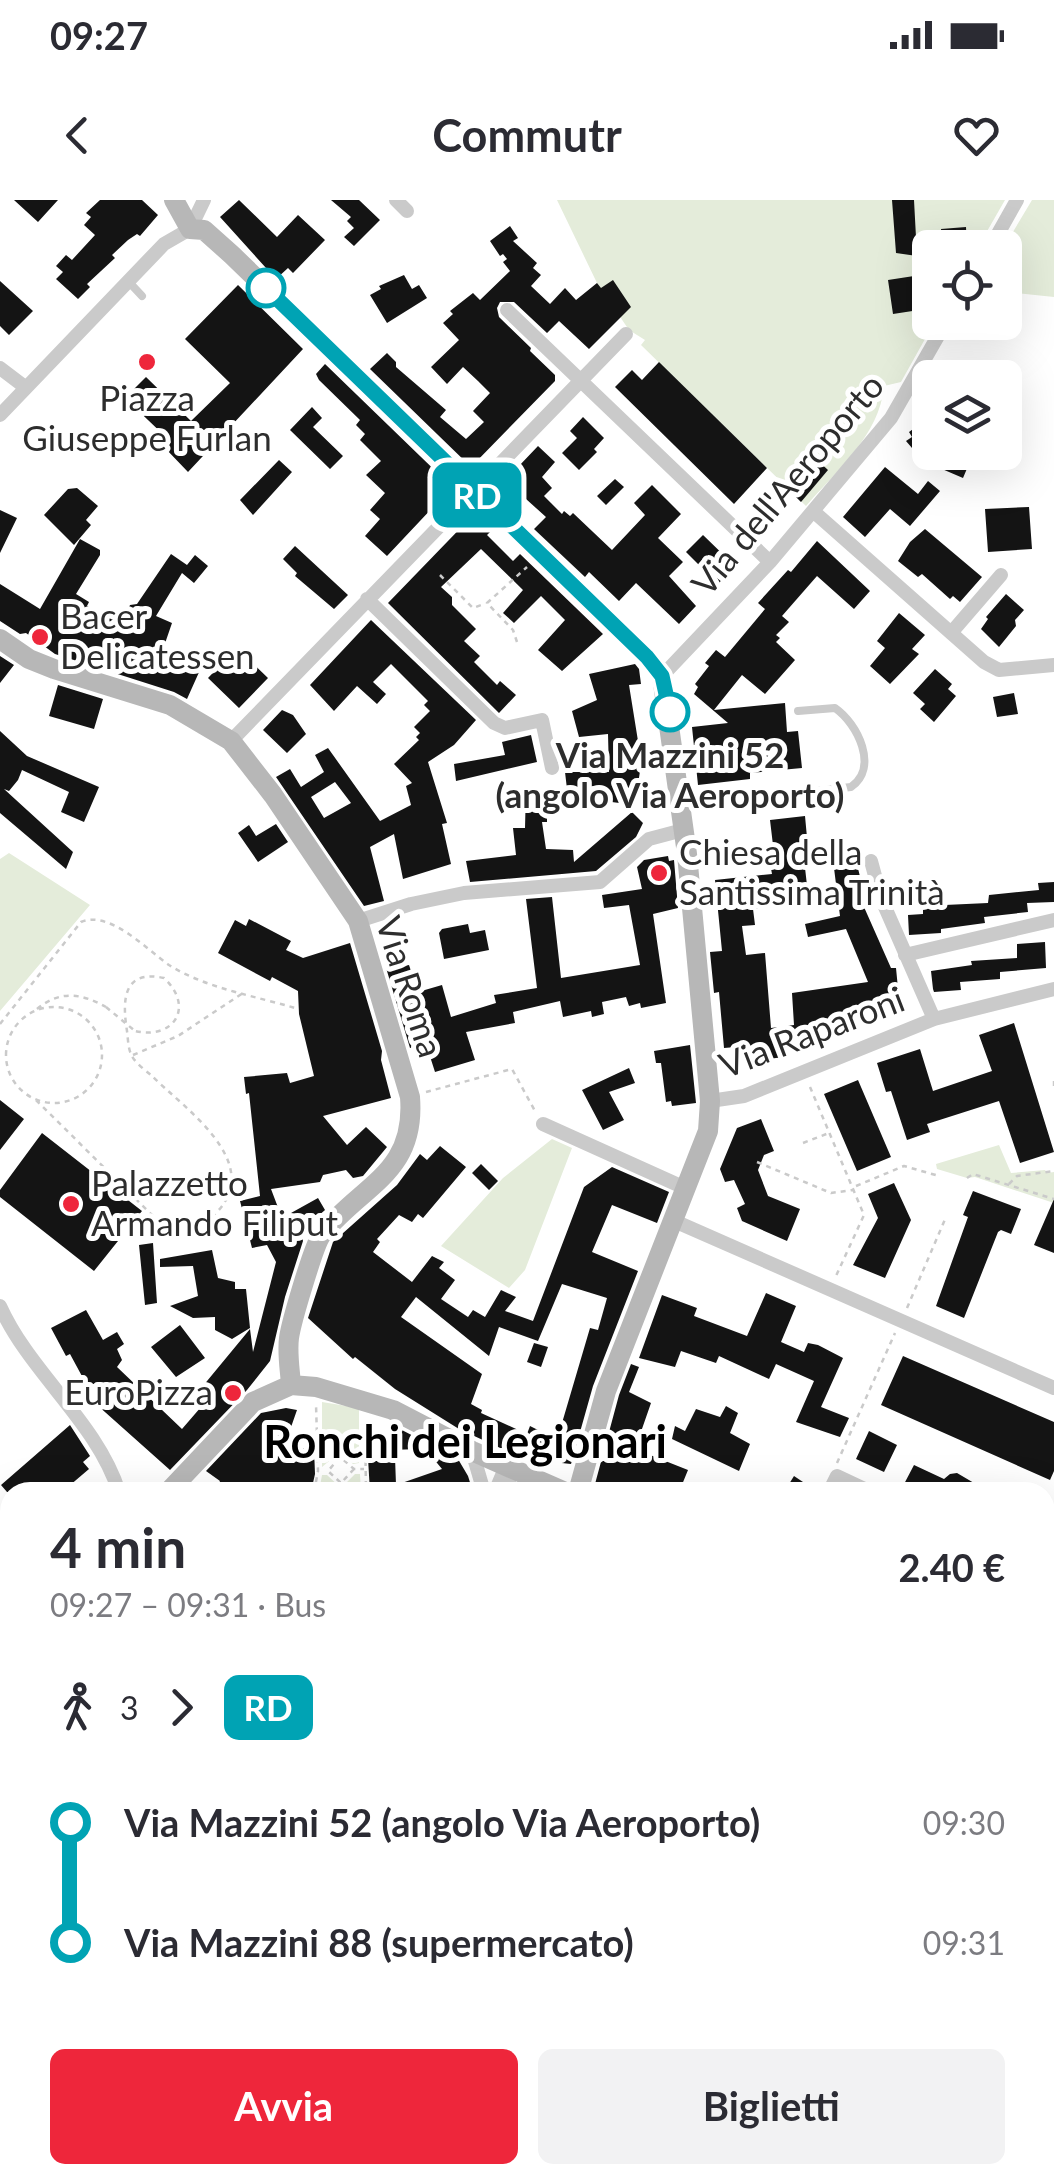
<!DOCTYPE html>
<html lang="it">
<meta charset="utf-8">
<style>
:root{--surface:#fff;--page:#f2f2f3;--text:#2b2b33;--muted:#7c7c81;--accent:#ee263b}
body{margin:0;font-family:Lato,sans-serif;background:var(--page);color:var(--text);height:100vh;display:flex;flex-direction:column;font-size:38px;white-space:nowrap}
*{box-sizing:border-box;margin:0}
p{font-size:32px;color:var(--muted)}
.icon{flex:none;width:55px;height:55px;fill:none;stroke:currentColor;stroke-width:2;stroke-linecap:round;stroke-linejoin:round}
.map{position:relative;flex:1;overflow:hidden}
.details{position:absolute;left:0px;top:1282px;width:1055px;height:702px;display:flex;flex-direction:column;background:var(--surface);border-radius:30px 30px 0 0;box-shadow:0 10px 40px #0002}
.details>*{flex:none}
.badge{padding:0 20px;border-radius:15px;font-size:35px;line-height:65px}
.fabs{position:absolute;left:912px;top:30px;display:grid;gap:20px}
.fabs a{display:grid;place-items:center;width:110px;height:110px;border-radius:15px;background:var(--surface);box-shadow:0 10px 40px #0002;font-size:50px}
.map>.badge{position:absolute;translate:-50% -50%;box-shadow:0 0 0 5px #fff}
.legs{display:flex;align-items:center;gap:15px;height:110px;padding:0 50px;font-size:32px}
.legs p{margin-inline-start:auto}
.head{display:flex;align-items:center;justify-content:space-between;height:170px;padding:0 50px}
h1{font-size:55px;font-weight:700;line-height:75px}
.cta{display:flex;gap:20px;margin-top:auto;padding:20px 50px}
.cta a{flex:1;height:115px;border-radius:15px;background:var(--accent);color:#fff;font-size:40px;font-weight:700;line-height:115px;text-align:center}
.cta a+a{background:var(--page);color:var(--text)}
ul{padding:0 50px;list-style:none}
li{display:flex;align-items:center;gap:35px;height:120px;font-size:38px}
li i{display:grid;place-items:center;width:15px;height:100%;margin:0 12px;background:currentColor}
li i::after{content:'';width:25px;height:25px;margin:-12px;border:8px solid;border-radius:50%;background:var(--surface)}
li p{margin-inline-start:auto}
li:first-child i{background:linear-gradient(#0000 50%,currentColor 0)}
li:last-child i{background:linear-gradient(currentColor 50%,#0000 0)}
.status{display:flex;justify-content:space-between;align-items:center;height:70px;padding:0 50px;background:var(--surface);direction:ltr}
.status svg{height:28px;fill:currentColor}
header{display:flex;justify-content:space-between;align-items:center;height:130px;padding:0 50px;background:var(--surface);font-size:45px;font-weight:700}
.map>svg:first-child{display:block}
</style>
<div class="status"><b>09:27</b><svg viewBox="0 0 49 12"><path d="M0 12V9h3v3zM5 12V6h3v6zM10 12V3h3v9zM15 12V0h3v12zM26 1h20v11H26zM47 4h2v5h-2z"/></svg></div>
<header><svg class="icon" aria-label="back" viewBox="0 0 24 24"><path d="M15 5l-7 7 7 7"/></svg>Commutr<svg class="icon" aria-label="heart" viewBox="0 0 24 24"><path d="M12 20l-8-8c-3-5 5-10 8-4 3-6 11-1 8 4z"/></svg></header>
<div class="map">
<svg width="1054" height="1984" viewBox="0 0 1054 1984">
<rect width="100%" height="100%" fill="#fff"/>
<path fill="#e4ecda" d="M557 0H1005L978 47 930 48V91L927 92 930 130 901 182 884 186C880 235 836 271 806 306L641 145 645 140 629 130 597 83Z
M1032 0H1054V97L1005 92 1004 47Z
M9 653 90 705 0 811V659Z
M552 939 572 948 525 1070 509 1088 441 1046 503 978Z
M999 945 1011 973 1045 970 1047 973 1054 972V1003L975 977 967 978 937 969 936 964Z
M322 1202 359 1208V1263L353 1264 340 1252 322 1267Z
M355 1274H360L361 1292H319L322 1275H327L341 1288Z"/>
<path fill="#c5dfed" d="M484 1975H559L537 1984H459Z
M863 1975H908L929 1984H885Z"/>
<path fill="#141414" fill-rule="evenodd" d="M14 0H58L38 22Z
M100 0H142L158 15 140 36 137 34 128 40 112 55 115 58 87 84 90 87 78 99 56 79 63 72 56 66 66 55 72 60 95 35 84 25 91 17 86 13Z
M239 0 277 37 298 15 325 40 293 73 288 68 276 79 220 17Z
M331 0H359L380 20 354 46 344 37 354 28 347 21 351 17Z
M892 0H914L917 56 896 53Z
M510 26 518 38 513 41 537 63 533 68 541 75 531 86 550 104 565 88 576 100 597 83 601 88 613 80 631 107 589 149 559 121 547 133 514 102H500L497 108 499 117 531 148 530 151 555 175V181L471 267 370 169 387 153 396 162V167L446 210 440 217 466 239 484 222 473 211 490 193 478 181 463 167 447 184 431 167 459 140 443 123 453 114 450 111 473 93 480 100 510 71 503 62 507 59 503 54 500 56 490 41Z
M966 27 967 48H943L941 29Z
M404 75 412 89 419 85 427 98 387 123 370 95 381 89 379 86Z
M914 76 919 110 893 114 888 80Z
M0 81 33 111 9 135 0 126Z
M238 85 303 149 188 272 165 248 171 242 125 198 146 177 191 221 230 183 185 139Z
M659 162 767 268 734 304 615 187 632 170 642 180Z
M325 164 452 287 387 356 365 336 380 319 370 310 385 293 366 275 381 261 360 240 365 234 356 225 360 220 319 180 316 174Z
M312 207 322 218 313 227 343 256 330 269 290 230Z
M583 217 604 238 594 249 597 252 579 270 562 253 577 238 570 231Z
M930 217V248L918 255 906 241 912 237 909 232Z
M538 246 555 262 542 277 552 288 544 296 562 314 564 311 570 316 573 313 612 350 645 315 634 303 652 285 681 314 658 338 683 362 669 376 696 406 679 424 636 383 619 401 589 372 585 377 534 329 546 317 526 299 515 310 495 291Z
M940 252H974L963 278 935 266Z
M816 259 828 270 801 302 789 290Z
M279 260 292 272 253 315 240 300Z
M885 267 918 294 928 281 940 291 910 326 890 309 865 337 843 317Z
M615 279 624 287 606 305 597 296Z
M77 288 98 306 86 320 91 325 74 345 44 315 68 289Z
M1029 307 1032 349 988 352 985 309Z
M0 310 17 318 0 353Z
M477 311 494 328 487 335 513 361 520 354 603 434 562 471 538 450 565 420 541 396 514 423 503 413 523 390 481 349 441 387 452 397V405L476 429 464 441 480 456 474 462 497 485 500 481 516 495 499 513 388 403Z
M925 329 982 377 960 402 953 396 950 399 922 374 918 377 898 361 910 342Z
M703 335 735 366 718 384 686 352Z
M80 339 100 350V355L76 394 89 402 87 406 122 423 130 405 137 404 171 354 187 365 195 355 208 366 194 383 182 373 156 416 172 423 161 455 200 470 187 499 174 492 55 454 26 433 20 434 0 421V384L40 409Z
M817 341 870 391 854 409 817 376 782 416 789 422 776 435 780 438 776 442 795 460 765 494 742 475 714 510 785 503 787 532 798 531 802 568 750 573V579L698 585 692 527 728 523 694 494 698 487 695 484 709 466 705 463 716 450 725 457 765 409 758 403 788 370 791 372Z
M295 346 348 395 334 409 295 376 297 373 283 359Z
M1006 394 1024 410 1015 420 1016 426 999 447 981 429 988 419 986 417Z
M899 413 925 435 912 449 919 454 890 484 870 466 885 448 877 441Z
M371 420 476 520 454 545 428 562 447 623 442 624 451 664 403 679 394 634 370 647 384 701 364 706 276 577 290 569 301 587 324 572 315 555 328 548 380 621 411 605 406 586 412 583 394 564 419 540 416 537 420 533 414 527 430 511 424 505 428 501 391 464 373 482 386 494 377 504 357 486 334 511 310 485ZM335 582 351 603 324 618 311 597Z
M237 448 268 478 239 508 208 478Z
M0 456 14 465 0 483Z
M635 464 639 469 641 484 629 485 638 541 640 571 635 605 596 600 592 597 594 586 567 589 565 572H587V569L609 572 608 534 579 537 572 511 597 500 589 474Z
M935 469 952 484 948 489 956 496 934 522 920 509 925 504 913 493Z
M58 485 103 499 94 529 49 516Z
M1014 493 1018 514 997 517 993 497Z
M282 510 293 515 306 534 287 553 263 530Z
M0 531 27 556 99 587 84 622 61 612 69 592 22 570 18 580 9 591 4 589 73 652 66 669 0 613Z
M531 535 537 562 456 581 454 564 505 555 502 542Z
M526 588 547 589V622H542L546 649 573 650 574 662 632 612 643 623 636 637 596 671 470 682 466 661 516 655 513 628H525Z
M805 616 809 659H804L809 703 753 709 755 725 742 726 746 755 765 753 771 828 794 825 792 793 868 782 846 729 808 737 805 724 840 716 832 652 853 648 865 697 860 698 891 768H896L900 809 862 812 863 824 821 828 822 839 783 843 784 857 761 860 759 845 724 848 719 792 714 793 710 752 722 751 715 680 772 674 770 663 775 662 770 620Z
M276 624 288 642 258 662 238 633 249 625 256 636Z
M668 656 669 661 674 660 678 708 653 714 666 803 641 808 640 803 629 806 626 797 602 802 604 814 592 817 591 811 563 817 560 801 513 812 515 823 466 832 475 860 435 872 426 844 410 848 384 761 401 756 404 766 409 765 418 792 442 785 451 817 496 803 494 795 537 788 526 699 552 697 561 778 640 765 629 705 604 708 602 695 642 689 637 667 644 660Z
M1054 682V702L1027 703 1028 712 984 717 985 723 941 729V733L909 735 908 715 923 714V706L988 703 989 695 1039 690 1038 683Z
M249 719 291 741 286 750 303 758 350 743 382 851 381 860 391 898 323 916 347 945 366 927 387 947 363 976 353 978 346 970 323 975 320 982 271 989 282 1018 318 998 325 1010 301 1031 303 1041 285 1097 270 1161 247 1190 170 1270 87 1196 90 1191 70 1154 66 1156 51 1128 86 1110 103 1140 117 1132 124 1144 117 1149 122 1160 117 1167 182 1229 201 1207 193 1198 250 1129 253 1152 276 1062 267 1045 252 1048 240 1001 260 996 249 893 246 894 244 877 287 873 290 883 314 876 299 814 298 791 272 777 270 781 218 753 235 720 246 726Z
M468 724 470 733 485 730 489 750 444 759 439 733 442 729Z
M1045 742 1046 768 1000 772V779L960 782 961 790 934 792 933 789 931 771 972 765 971 761 1017 758V744Z
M1014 823 1054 952 1020 963 999 901 927 924 930 932 907 940 891 891 886 892 877 863 920 849 933 891 992 871 979 835Z
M690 845 696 903 672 906 671 901 666 902 661 863H656L654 851Z
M629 868 635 883 609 892 624 920 603 930 582 890Z
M858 880 891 957 857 971 824 894Z
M0 900 24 919 0 950Z
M761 919 774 951 764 955 758 970 768 996 800 1009 787 1041 742 1021 737 1008 745 1004 734 980 725 982 720 969 737 928Z
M42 933 142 1011 94 1071 0 997V990Z
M440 946 466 967 423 1018 418 1014 412 1022 399 1015 377 1039 380 1042 373 1052 412 1082 432 1056 444 1062 439 1068 455 1080 441 1099 468 1117 473 1110 485 1117 501 1090 516 1097 505 1111 533 1121 584 987 612 967 669 992 657 1023 612 1005 592 1052 638 1071 593 1186 571 1264 524 1259 459 1229 395 1189 355 1157 353 1159 308 1118 333 1042 397 985 420 954 427 960ZM562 1084 607 1098 598 1130 590 1128 562 1223 548 1235 530 1226 527 1234 481 1213 482 1210 471 1204 482 1174 401 1117 416 1097 489 1156 499 1127 538 1141Z
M481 964 498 981 489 990 472 973Z
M894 983 911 1020 885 1078 853 1065 878 1018 868 994Z
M973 991 1021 1009 1011 1034 1001 1030 998 1032 964 1118 936 1106 968 1017 963 1015Z
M1054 999V1053L1034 1045Z
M153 1043 157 1103 145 1105 139 1045Z
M212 1050 218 1078 235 1082V1089H246L250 1128 232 1139 215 1130V1117L193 1118 170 1106 198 1096 193 1066 160 1067V1059Z
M766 1093 796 1106 781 1142 804 1152 808 1143 818 1145 843 1158 821 1207 849 1218 840 1237 796 1222 814 1181 776 1164 769 1179 719 1156 716 1163 681 1151 675 1167 639 1158 662 1095 697 1108 694 1116 747 1136Z
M180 1125 205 1158 176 1177 151 1147Z
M534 1143 548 1147 541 1167 527 1162Z
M903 1156 1054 1222V1271L1050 1280 881 1205Z
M631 1164 639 1167 629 1192 651 1203 635 1249 688 1270 679 1292H609L595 1284 619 1195Z
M726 1206 738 1213 730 1233 750 1244 739 1271 672 1239 675 1226 685 1231 696 1209 720 1217Z
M286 1208 297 1210 283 1250 314 1248 315 1274 311 1292H227L218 1286 220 1281 206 1271 261 1213Z
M70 1225 90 1256 83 1262 89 1269 62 1292H7L1 1285Z
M390 1227H396L458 1259 468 1276 473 1292H370L368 1258 395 1257 396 1285 442 1269 428 1252 420 1249 390 1250Z
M869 1231 897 1245 884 1272 856 1259Z
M914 1265 944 1279 950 1274 957 1273 974 1283 973 1292H916L903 1286Z
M794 1276 818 1292H819H784Z"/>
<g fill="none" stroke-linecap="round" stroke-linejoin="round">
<path stroke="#cacaca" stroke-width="2.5" stroke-dasharray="5 5" stroke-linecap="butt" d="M440 375 473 408 484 404
M517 442 513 430 487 403 527 367
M6 855a48 48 0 1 1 96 0a48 48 0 1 1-96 0Z
M37 809C60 790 81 793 106 807
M0 824 81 722C110 710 146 749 169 765 205 788 255 796 295 808
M133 855 178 836 243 793
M1054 881V889
M810 887 864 1015 836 1076
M426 892 512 869 535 911
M36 900 162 1025C185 1030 202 1029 218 1011 263 961 184 908 152 876 145 870 134 862 131 854 128 848 128 838 127 831 122 800 123 769 164 778 195 807 174 840 135 831
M803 943 829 933
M757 962 831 993 853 990
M967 978 973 974 1054 999
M1009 984 1017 976 1054 971
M856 986 904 966 939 976
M907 1108 946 1017
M365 1221 366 1292
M837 1263 895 1133
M354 1269 341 1283 328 1271 340 1257 354 1269H364
M314 1292 318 1271 316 1204"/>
<path stroke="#cacaca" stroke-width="8" d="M128 81 142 96
M685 606 851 587C879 568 858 524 835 508L798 511
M0 1373 10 1368"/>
<path stroke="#cacaca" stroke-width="14" d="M396 0 407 11
M990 48 1017 0
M507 110 770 362
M0 168 25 187
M0 215 164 44 190 29 204 0
M813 311 984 462 999 470 1054 465
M367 399 494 523 505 528 542 520 552 568
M951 433 1001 375
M662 476 770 362 891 218 946 122
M231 541 626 134
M871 661 881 698 934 819
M358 721 411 704 464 693 600 682 649 639 683 630
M905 755 1054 720
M710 901 744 896 934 819 1054 789
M543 924 685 988
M672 1020 1054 1188
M0 1106C30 1173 97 1222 119 1292
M472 1251 484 1292
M506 1266 511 1292
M495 1292 506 1266
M829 1292 837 1276 871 1292
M1045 1378 1054 1382
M0 1491 10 1507
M0 1557 10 1551
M1045 1692 1054 1696
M0 1769 10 1770
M1045 1784 1054 1789
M1045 1896 1054 1868
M0 1935 10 1936
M186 1975V1984
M673 1975 675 1984
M818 1975 840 1984
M1001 1975 1024 1984"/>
<path stroke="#b7b7b7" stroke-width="20" d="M174 0 190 29 204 30 232 55 647 457 662 476 687 654 710 901 708 931 606 1191 578 1292
M0 439 29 459 54 469 170 505 231 541 273 595 358 721 410 897C416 973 363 984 322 1034 314 1044 291 1123 289 1138 287 1153 290 1170 291 1185
M168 1292 253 1202 291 1185 316 1187 393 1210 472 1251 565 1292
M0 1431 10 1425
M1045 1481 1054 1484"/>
<path stroke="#cacaca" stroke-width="2.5" stroke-dasharray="5 5" stroke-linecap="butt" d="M106 807 135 831"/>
</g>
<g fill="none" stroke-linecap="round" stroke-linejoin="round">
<defs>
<path id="line-1" d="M266 88 647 457 662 476 670 512"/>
</defs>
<use href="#line-1" stroke="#fff" stroke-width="22"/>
<use href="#line-1" stroke="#00a3b4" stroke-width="15"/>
</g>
<g fill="#fff" stroke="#00a3b4" stroke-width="5">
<circle cx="266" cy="88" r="18"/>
<circle cx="670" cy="512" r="18"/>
</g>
<g fill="#ee263b" stroke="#fff" stroke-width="4">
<circle cx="147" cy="162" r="10"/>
<circle cx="40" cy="437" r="10"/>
<circle cx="659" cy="673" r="10"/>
<circle cx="71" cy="1004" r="10"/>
<circle cx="233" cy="1193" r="10"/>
</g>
<g text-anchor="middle" stroke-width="10" stroke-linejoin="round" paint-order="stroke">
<g font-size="35" fill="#2d2d2d" stroke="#fff" text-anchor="start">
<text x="147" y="211" text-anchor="middle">Piazza<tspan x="147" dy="40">Giuseppe Furlan</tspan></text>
<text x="60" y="429">Bacer<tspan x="60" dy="40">Delicatessen</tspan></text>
<text x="679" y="665">Chiesa della<tspan x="679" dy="40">Santissima Trinità</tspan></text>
<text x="91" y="996">Palazzetto<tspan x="91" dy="40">Armando Filiput</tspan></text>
<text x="213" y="1205" text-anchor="end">EuroPizza</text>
</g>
<g font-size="35" fill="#2d2d2d" stroke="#fff">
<text transform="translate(788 285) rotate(-50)" y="12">Via dell'Aeroporto</text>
<text transform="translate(409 787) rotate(72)" y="12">Via Roma</text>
<text transform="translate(812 833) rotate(-21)" y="12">Via Raparoni</text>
</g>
<g font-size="35" font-weight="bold" fill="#2d2d2d" stroke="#fff">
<text x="670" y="568">Via Mazzini 52<tspan x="670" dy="40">(angolo Via Aeroporto)</tspan></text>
</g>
<g font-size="45" font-weight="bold" fill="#000" stroke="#fff">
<text x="465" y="1258">Ronchi dei Legionari</text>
</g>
</g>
</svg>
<div class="fabs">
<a><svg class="icon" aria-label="locate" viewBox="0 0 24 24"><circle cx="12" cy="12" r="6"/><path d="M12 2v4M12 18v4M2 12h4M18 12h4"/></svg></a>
<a><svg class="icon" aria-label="layers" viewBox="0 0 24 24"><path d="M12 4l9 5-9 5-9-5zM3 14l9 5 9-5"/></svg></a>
</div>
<b class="badge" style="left:477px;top:295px;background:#00a3b4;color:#fff">RD</b>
<section class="details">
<div class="head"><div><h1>4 min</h1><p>09:27 – 09:31 · Bus</p></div><b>2.40 €</b></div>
<div class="legs"><svg class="icon" aria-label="walk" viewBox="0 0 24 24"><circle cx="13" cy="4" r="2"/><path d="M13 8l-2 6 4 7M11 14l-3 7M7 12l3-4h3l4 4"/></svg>3<svg class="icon" aria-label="forward" viewBox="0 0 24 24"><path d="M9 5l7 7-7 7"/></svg><b class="badge" style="background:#00a3b4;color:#fff">RD</b></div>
<ul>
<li><i style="color:#00a3b4"></i><b>Via Mazzini 52 (angolo Via Aeroporto)</b><p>09:30</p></li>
<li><i style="color:#00a3b4"></i><b>Via Mazzini 88 (supermercato)</b><p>09:31</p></li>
</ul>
<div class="cta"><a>Avvia</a><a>Biglietti</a></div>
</section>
</div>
